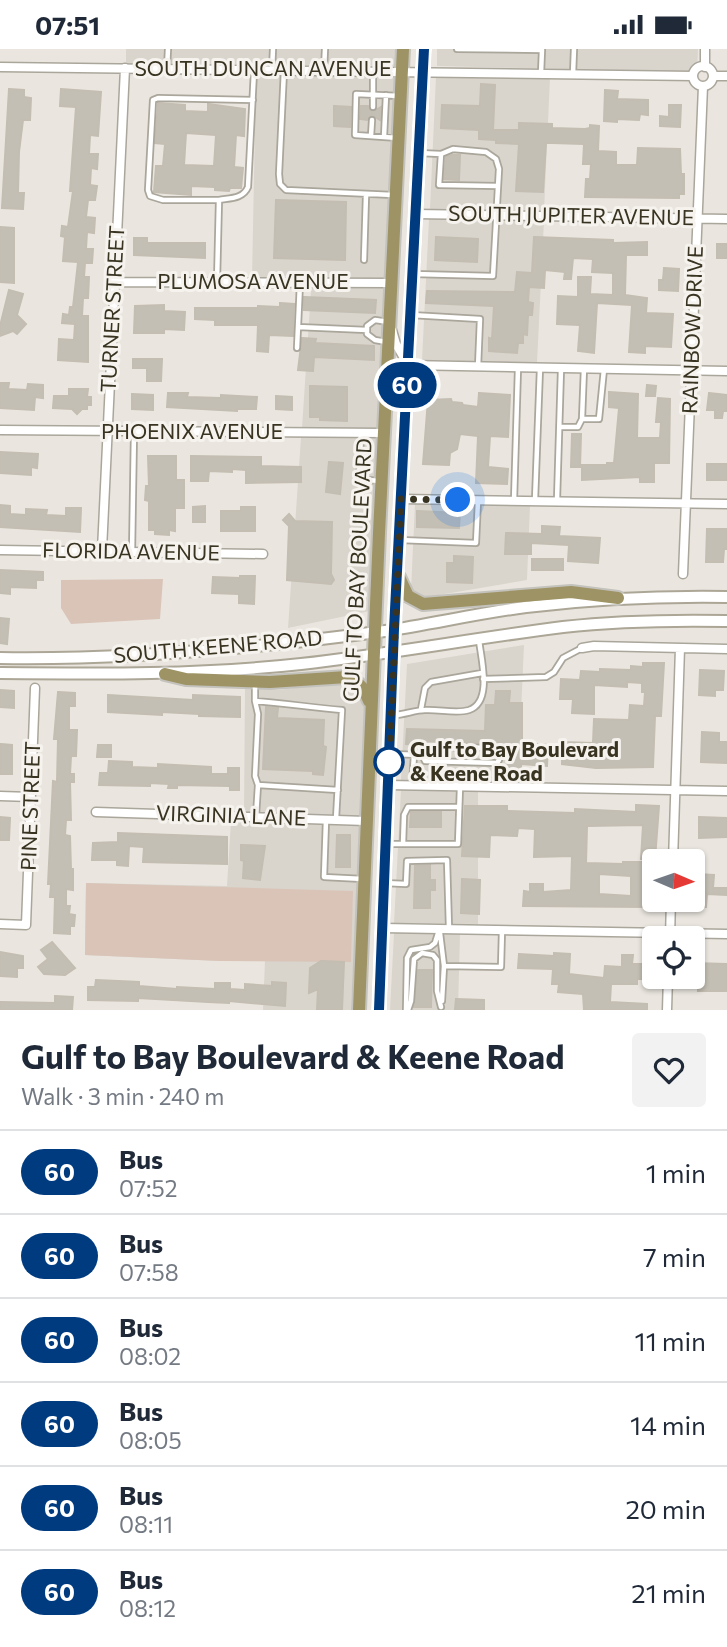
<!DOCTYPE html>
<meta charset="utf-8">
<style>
:root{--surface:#fff;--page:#f2f2f3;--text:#1f2937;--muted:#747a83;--line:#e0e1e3}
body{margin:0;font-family:Commissioner,sans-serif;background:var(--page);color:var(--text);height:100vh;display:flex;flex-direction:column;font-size:26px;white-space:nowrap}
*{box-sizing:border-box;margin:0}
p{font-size:23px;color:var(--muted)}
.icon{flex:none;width:38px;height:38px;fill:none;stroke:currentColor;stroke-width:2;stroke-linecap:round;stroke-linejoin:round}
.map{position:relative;height:961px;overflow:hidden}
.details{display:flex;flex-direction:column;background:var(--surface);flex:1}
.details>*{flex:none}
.badge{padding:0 14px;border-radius:23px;font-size:24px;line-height:46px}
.needle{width:46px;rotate:92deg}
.tools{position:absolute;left:642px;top:800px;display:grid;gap:14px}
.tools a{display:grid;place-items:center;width:63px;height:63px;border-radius:7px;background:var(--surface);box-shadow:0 2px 5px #0004;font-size:35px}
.you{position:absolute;width:35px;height:35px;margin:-18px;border:5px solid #fff;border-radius:50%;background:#1a73e8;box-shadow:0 0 0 10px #1a73e833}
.map>.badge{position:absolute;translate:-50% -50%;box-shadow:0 0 0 4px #fff}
.round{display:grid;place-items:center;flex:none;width:74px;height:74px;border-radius:7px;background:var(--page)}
.summary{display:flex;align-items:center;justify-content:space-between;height:119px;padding:0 21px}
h1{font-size:33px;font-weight:700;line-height:52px}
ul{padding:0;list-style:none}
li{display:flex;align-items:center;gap:21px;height:84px;padding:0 21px;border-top:2px solid var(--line)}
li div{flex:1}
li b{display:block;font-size:26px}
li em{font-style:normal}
li .badge{min-width:77px;font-weight:700;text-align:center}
.status{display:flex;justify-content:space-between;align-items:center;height:49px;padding:0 35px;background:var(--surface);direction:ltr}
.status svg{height:19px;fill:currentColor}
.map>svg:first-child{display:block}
</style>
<div class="status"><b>07:51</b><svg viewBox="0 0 49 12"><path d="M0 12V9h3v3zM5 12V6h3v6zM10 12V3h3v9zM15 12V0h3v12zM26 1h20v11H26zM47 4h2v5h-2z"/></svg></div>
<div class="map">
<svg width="727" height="961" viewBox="0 0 727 961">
<rect width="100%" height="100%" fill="#eae6df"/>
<path fill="#d9d5cd" d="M126 0H397L396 17 126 14Z
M437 0H698L697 23 437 17Z
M256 25 396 26 386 229H252Z
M436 27 550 29 544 162 430 160Z
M429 170 544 172 537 314 422 311Z
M251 238 386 239 379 379H302L311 242Z
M301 389H379L370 562 288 579Z
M415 455 530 457 527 531 421 549 413 544 411 541Z
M524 596 518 733 401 731 407 615Z
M340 633H346L358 641 366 656 360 767 244 763 245 640 279 641Z
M401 741 478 742V875L394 874Z
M231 772 360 776 351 961H263L265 911 220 912 85 906 86 834 227 837Z
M394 884 460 885 458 961H390Z"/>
<path fill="#dac4b8" d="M163 530 160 570 71 575 61 559V531Z
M86 834 353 842 351 913 220 912 85 906Z"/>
<path fill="#c4bfb4" stroke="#c3bdb2" stroke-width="2" fill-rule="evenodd" d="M481 35 495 36 493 81H519V74L552 75V79L585 80 590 79V76L599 77 598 102 616 103V116H637L638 99 680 100 681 125H684V145H679V149L585 148 586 130H590L591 115H583L584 95 552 94H546L543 143 516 142 519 95 496 94V91L479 90V81L441 79 442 56 480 57Z
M9 40 24 41V48L31 49 30 71H23L19 103 18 144H24L23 160 2 159Z
M61 40 101 43 98 87 90 86 89 105H98L97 120 91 119 90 136 97 137 95 151H88L86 168 95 169 94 184 87 183 86 200H93L92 214H85L84 228H89L88 249H83L82 267H88V313L58 311 59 290 74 291 75 275 62 274 63 265 69 266 70 258H73L78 213 63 212 65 188 61 187 62 177 68 178 73 142H70L76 58 60 57Z
M605 41 618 42 617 50 648 51V66L640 65 639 71 617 70V73L604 72Z
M158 54 185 56V62L208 63V55L245 60 244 87 236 86 234 118 243 119 241 139H230L229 142 215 141V138L191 137V146L154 143 156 117H163L165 95 155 94ZM186 84 216 86 214 117 184 116Z
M669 56H681L680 78 660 77V67L669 68Z
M334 57 351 58 350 78 334 77Z
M361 57H368L372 63 381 58 380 71 372 66 367 71 360 70Z
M452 106H460L459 131 444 130 446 108Z
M276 151 346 153 345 211 274 209Z
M0 178 14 179V234L0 233Z
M436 188 478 190 477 213 435 211Z
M534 188 613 191V194L647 193V206H626L625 246 647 249 646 264 673 265 671 298 645 297V304L629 303 632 256 597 254 594 304 578 302 580 276 557 275 558 247 578 248V228H591L590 245 613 246V224L592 223 593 210 573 209 571 230H564L565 223 545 221 544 239 529 238 528 253 533 254 532 266H528L527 286 523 285V294H518L517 304 489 302V289L492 290 494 257 426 254 427 242 515 243 517 223 532 224Z
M134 189H147V194H205V209L134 206Z
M717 195H727V209H717Z
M664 219 679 220 678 242 659 241V231H663Z
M9 241 23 245 17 266 26 275 17 285 13 282 0 287V277Z
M304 248 376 251 375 264 304 261Z
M280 254 294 255 293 287 269 286 268 303 257 302 258 276H215V271L195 270V259H258V257L280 258Z
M164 256V262L185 263 184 281 164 280V284H134L135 257Z
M302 289 316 290 315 294 374 297V311L314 308 313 322 298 321Z
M133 310H162L161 332H147V319H133Z
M0 334H9L8 340 27 341 28 335 43 336V349L35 348 34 361 0 359Z
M647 336 656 337 655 347H646Z
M310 337 347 338V372L320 371V368H310Z
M69 340H88L87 348H91V356H87V360H82L77 365 72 360 53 359 54 347H69Z
M609 343 638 345 637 389H660L661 373H656L658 349 670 350 669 414H654V433H640V428L582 431V416H607V414H614L619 359 609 358Z
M168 344H188L187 348 221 349V346L257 348 256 360H237V362L167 358Z
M479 344 510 346 508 388 490 387 488 418 508 420 507 435 476 434 478 387 460 385 457 400 450 404 449 416 423 415 428 351 451 350 452 353 462 354 463 356 478 358Z
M709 344 727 346V362H723L722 369H715V361H707Z
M132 345 153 346V361L132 360Z
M276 347 292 348V361L276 360Z
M572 385H581L580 418H571Z
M0 403 38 405 37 419 31 418V426L0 424Z
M148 407H176V431H184V459H175V482L169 481V486L155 485V481H149V452L145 451 146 437H149Z
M191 407 261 408V417L301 418V433L246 434V421L232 420V423L209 422 208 432H191Z
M329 413 343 414 340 445 326 443Z
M707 415H727V431H707Z
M0 456 10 457V465L26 466V460L47 461 46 466 66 467V459H81L80 483 0 478Z
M205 457V473H193V458Z
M241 458H255V482H221V462H241Z
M417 462 460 464 459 479 417 478Z
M289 465 295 472 332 473 331 525 334 531 331 535 287 531 289 477 283 471Z
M542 477 560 478 559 487 600 489 598 514 568 512 569 496 531 494V505H505L506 484 542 485Z
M707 480H727V500H724L723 513H706Z
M454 507 473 508 472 534 447 533V514H454Z
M532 510H563V521H532Z
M0 521 43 523V531H36V539L10 538V545L0 544Z
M240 527H255L254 555 239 554V545L212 544 213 528 240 529Z
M0 569 9 570 7 595 0 594Z
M643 614H664L661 667H655L653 718 596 719 562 715V693L593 694 594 670 629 671 630 656 644 657 645 643H642V634L627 633V638L594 636V665L572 664 573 650H560L561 630 580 631 581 622 600 623V620L631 621V617L643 618Z
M700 621 724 622 723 641H715V647L699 646Z
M0 641 14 642V659L0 658Z
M496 642H510L509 654H522V694L548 696 547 717 521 715V724L507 723 508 695 423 692V696L406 695 407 680 485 682 486 656H495Z
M58 643 75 644V657H69V681H77L76 707H71L70 725H74V733H70L71 771H66L65 786 70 787 71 820H73V841L66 840V857H70L69 865 75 866 74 877H70V885L54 884 55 848H50L51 835H48L53 732 57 733 58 690H54Z
M108 646 193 651V646L240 648V668L199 667V665L162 663V666L108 663Z
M266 658 278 659 277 669 324 671 323 697 326 698 323 726 313 725V722L263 720Z
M702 683 719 684V693H727V714L701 713Z
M1 695 12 696V725H0Z
M98 696H111V708H97Z
M109 712 132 713V718L158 719V715L211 718V725H228V719H239V741H230V737L177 736V739H168L169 735 150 734V737L99 736 100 724H108Z
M636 756 659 757 655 810H641L643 776 587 777 586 814 623 815V813H643V833H648L647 858 523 857 524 842 530 843V835H543V843L571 841 572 807 534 808 535 780 518 779 517 787 490 786 489 808 462 807 465 757H507V762L575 764V760L636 763ZM599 825 631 827V847L599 845Z
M411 763H441V778H410Z
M0 768 10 769 9 791H0Z
M699 768 727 769V788L699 789Z
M118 784 227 788V815L143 813 144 798 129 797 128 817 117 816V811H92L93 794 118 793Z
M337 786H350V818H336Z
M241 796 265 797 260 831 243 829 244 812 241 811Z
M430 816V831H435V841H430V859H414L415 817Z
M696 825 714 826 713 839H727V846L707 845 706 858H694Z
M462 830 480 831 479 865 461 864Z
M52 893 75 919 65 926 44 925 38 918 48 910 41 901Z
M0 903 23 907V919H17V928L0 927Z
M554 904 570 905 569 925 604 929 605 917 622 918V906H633L632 915H644V930H637V935H611L610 953 647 955V961H584L583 945 558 943 559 935H552L553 920 518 919 519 905 554 907Z
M321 912 344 913 342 961H317L318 940 309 944 310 919Z
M693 914 727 915V942H698L699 928H693Z
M418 921H432L431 958H414Z
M96 931 139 933V937L177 940V938L215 940V934H230V940L245 941V935L272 937V933L286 934 285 957 229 952V954L208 953 138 949V952L88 951V938H95Z
M55 947 73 948 72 961H0V953L55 954Z
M456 950 484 951V961H455Z"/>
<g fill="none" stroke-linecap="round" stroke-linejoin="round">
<defs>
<path id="service" d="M457 0 542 1 541 24
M167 20 168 0
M272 21 273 0
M284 21 279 125 280 135 286 141 393 146
M324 21 325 0
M573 25 574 0
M373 58V22
M371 87 372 71
M384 88 386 46
M398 89 355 86 356 45 400 47
M441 105 439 136 498 137
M219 151H163L150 147 148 141 153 51 158 49 253 51
M364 211 366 146
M414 225 493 227 499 120 496 110 486 103 453 100 441 105 419 104
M217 233 219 151C230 149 243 150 248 138L254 22
M411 266 480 270 478 318
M298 278 367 281
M387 293 375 291 367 285V277L375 271 389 273
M297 299 300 234
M582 370 584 319
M560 378H578L582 370H599L604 320
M361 385 359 430 379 432
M535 451 540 319
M557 451 561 320
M514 452 518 319
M400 491 476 494 478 452
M132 504 134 383
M483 630 546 628 554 623 563 609 582 599
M255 633V652C285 654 313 659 342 661L336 770
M255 652 258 665 255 727 258 736
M421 660 425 639 431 633 482 624
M394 666C404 666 415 661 425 661 439 660 456 665 469 661 493 653 481 610 479 591
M391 705 422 706 425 712 497 714 499 711V701L495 699 436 698 430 699 422 706
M412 735 414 706
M256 767 258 736 338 741
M326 771 324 828 363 830
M387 795H458L460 738
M403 795 404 766 408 758H459
M384 834 406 835 407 812 447 811 449 879
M440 884 444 917 442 952
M444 917 501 918 502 881
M406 961 407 909 411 901 430 898 435 894 439 881
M408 961 411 952 414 910 422 904 433 906 437 911V942L441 958"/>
<path id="minor" d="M693 27a10 10 0 1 1 20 0a10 10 0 1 1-20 0Z
M0 18 693 27
M705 18V0
M713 27H727
M416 165 727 170
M114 233 392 234
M392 281 396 295 408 316 727 322
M0 381 384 384
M401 450 727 455
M0 501 263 505
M102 501 125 19
M683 525 703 37
M582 599 594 597 727 600
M388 736 727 742
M0 747 31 748
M96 763 366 772
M673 812 680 599
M0 875 26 876 35 639
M383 879 727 885
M670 889 671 850
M667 961 668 928"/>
<path id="secondary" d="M0 609C128 611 258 599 385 582 432 575 479 564 526 558 593 550 660 547 727 548
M0 624C101 625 201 626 301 615 389 605 476 589 563 578 617 572 673 571 727 572"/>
<path id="primary" d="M399 528 408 547 423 555 571 543 618 549
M165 625 186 630 270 633 347 628C360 633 364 640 369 652
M359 961 379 484 403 0
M379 961 394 580 424 0"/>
</defs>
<use href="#service" stroke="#aaa69b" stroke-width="8"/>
<use href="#minor" stroke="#aaa69b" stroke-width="11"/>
<use href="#secondary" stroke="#aca696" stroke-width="14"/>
<use href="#primary" stroke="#c4c2bc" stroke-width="16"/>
<use href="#service" stroke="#fff" stroke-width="4.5"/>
<use href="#minor" stroke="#fff" stroke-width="8"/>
<use href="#secondary" stroke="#fff" stroke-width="10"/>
<use href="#primary" stroke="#9e9365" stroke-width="12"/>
</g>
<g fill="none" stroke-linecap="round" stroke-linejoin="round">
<defs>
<path id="line" d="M379 961 394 580 424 0"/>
</defs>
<use href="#line" stroke="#fff" stroke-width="16"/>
<use href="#line" stroke="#003b80" stroke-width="10"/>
<path stroke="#393421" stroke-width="7" stroke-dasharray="0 12.6" d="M389 713V720L401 450 458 451"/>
</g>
<circle fill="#fff" stroke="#003b80" stroke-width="3.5" cx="389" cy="713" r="14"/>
<g text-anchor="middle" stroke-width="6" stroke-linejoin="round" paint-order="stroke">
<g font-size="21" fill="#393421" stroke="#f6f3ef">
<text x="263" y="27">SOUTH DUNCAN AVENUE</text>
<text transform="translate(571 167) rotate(1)" y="7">SOUTH JUPITER AVENUE</text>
<text x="253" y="240">PLUMOSA AVENUE</text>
<text transform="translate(113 260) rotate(-87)" y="7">TURNER STREET</text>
<text transform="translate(693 281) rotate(-88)" y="7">RAINBOW DRIVE</text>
<text x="192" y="390">PHOENIX AVENUE</text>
<text transform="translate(131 503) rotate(1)" y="7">FLORIDA AVENUE</text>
<text transform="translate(358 521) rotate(-87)" y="7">GULF TO BAY BOULEVARD</text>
<text transform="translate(218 598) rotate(-5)" y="7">SOUTH KEENE ROAD</text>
<text transform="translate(31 757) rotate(-88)" y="7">PINE STREET</text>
<text transform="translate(231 767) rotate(2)" y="7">VIRGINIA LANE</text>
</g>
<g font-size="21" font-weight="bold" fill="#393421" stroke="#f6f3ef" text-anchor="start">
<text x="410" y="708">Gulf to Bay Boulevard<tspan x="410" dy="24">&amp; Keene Road</tspan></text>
</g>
</g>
</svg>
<div class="tools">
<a><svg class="needle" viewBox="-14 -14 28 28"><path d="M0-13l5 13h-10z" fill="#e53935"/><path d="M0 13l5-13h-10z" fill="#747a83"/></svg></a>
<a><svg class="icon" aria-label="locate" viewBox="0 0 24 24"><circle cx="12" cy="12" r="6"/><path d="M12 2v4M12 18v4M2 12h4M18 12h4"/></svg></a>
</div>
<div class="you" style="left:458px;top:451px"></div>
<b class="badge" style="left:407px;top:336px;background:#003b80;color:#fff">60</b>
</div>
<section class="details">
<div class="summary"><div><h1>Gulf to Bay Boulevard &amp; Keene Road</h1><p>Walk · 3 min · 240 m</p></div><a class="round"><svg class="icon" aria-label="heart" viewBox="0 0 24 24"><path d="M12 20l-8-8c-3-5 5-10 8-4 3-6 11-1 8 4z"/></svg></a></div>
<ul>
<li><span class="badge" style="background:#003b80;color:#fff">60</span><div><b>Bus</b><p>07:52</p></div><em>1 min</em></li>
<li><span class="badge" style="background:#003b80;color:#fff">60</span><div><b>Bus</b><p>07:58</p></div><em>7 min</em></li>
<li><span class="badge" style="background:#003b80;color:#fff">60</span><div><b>Bus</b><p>08:02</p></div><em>11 min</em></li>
<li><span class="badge" style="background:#003b80;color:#fff">60</span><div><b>Bus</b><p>08:05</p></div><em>14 min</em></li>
<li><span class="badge" style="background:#003b80;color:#fff">60</span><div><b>Bus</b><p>08:11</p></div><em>20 min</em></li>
<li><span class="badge" style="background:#003b80;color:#fff">60</span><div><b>Bus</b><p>08:12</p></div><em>21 min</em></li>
</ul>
</section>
